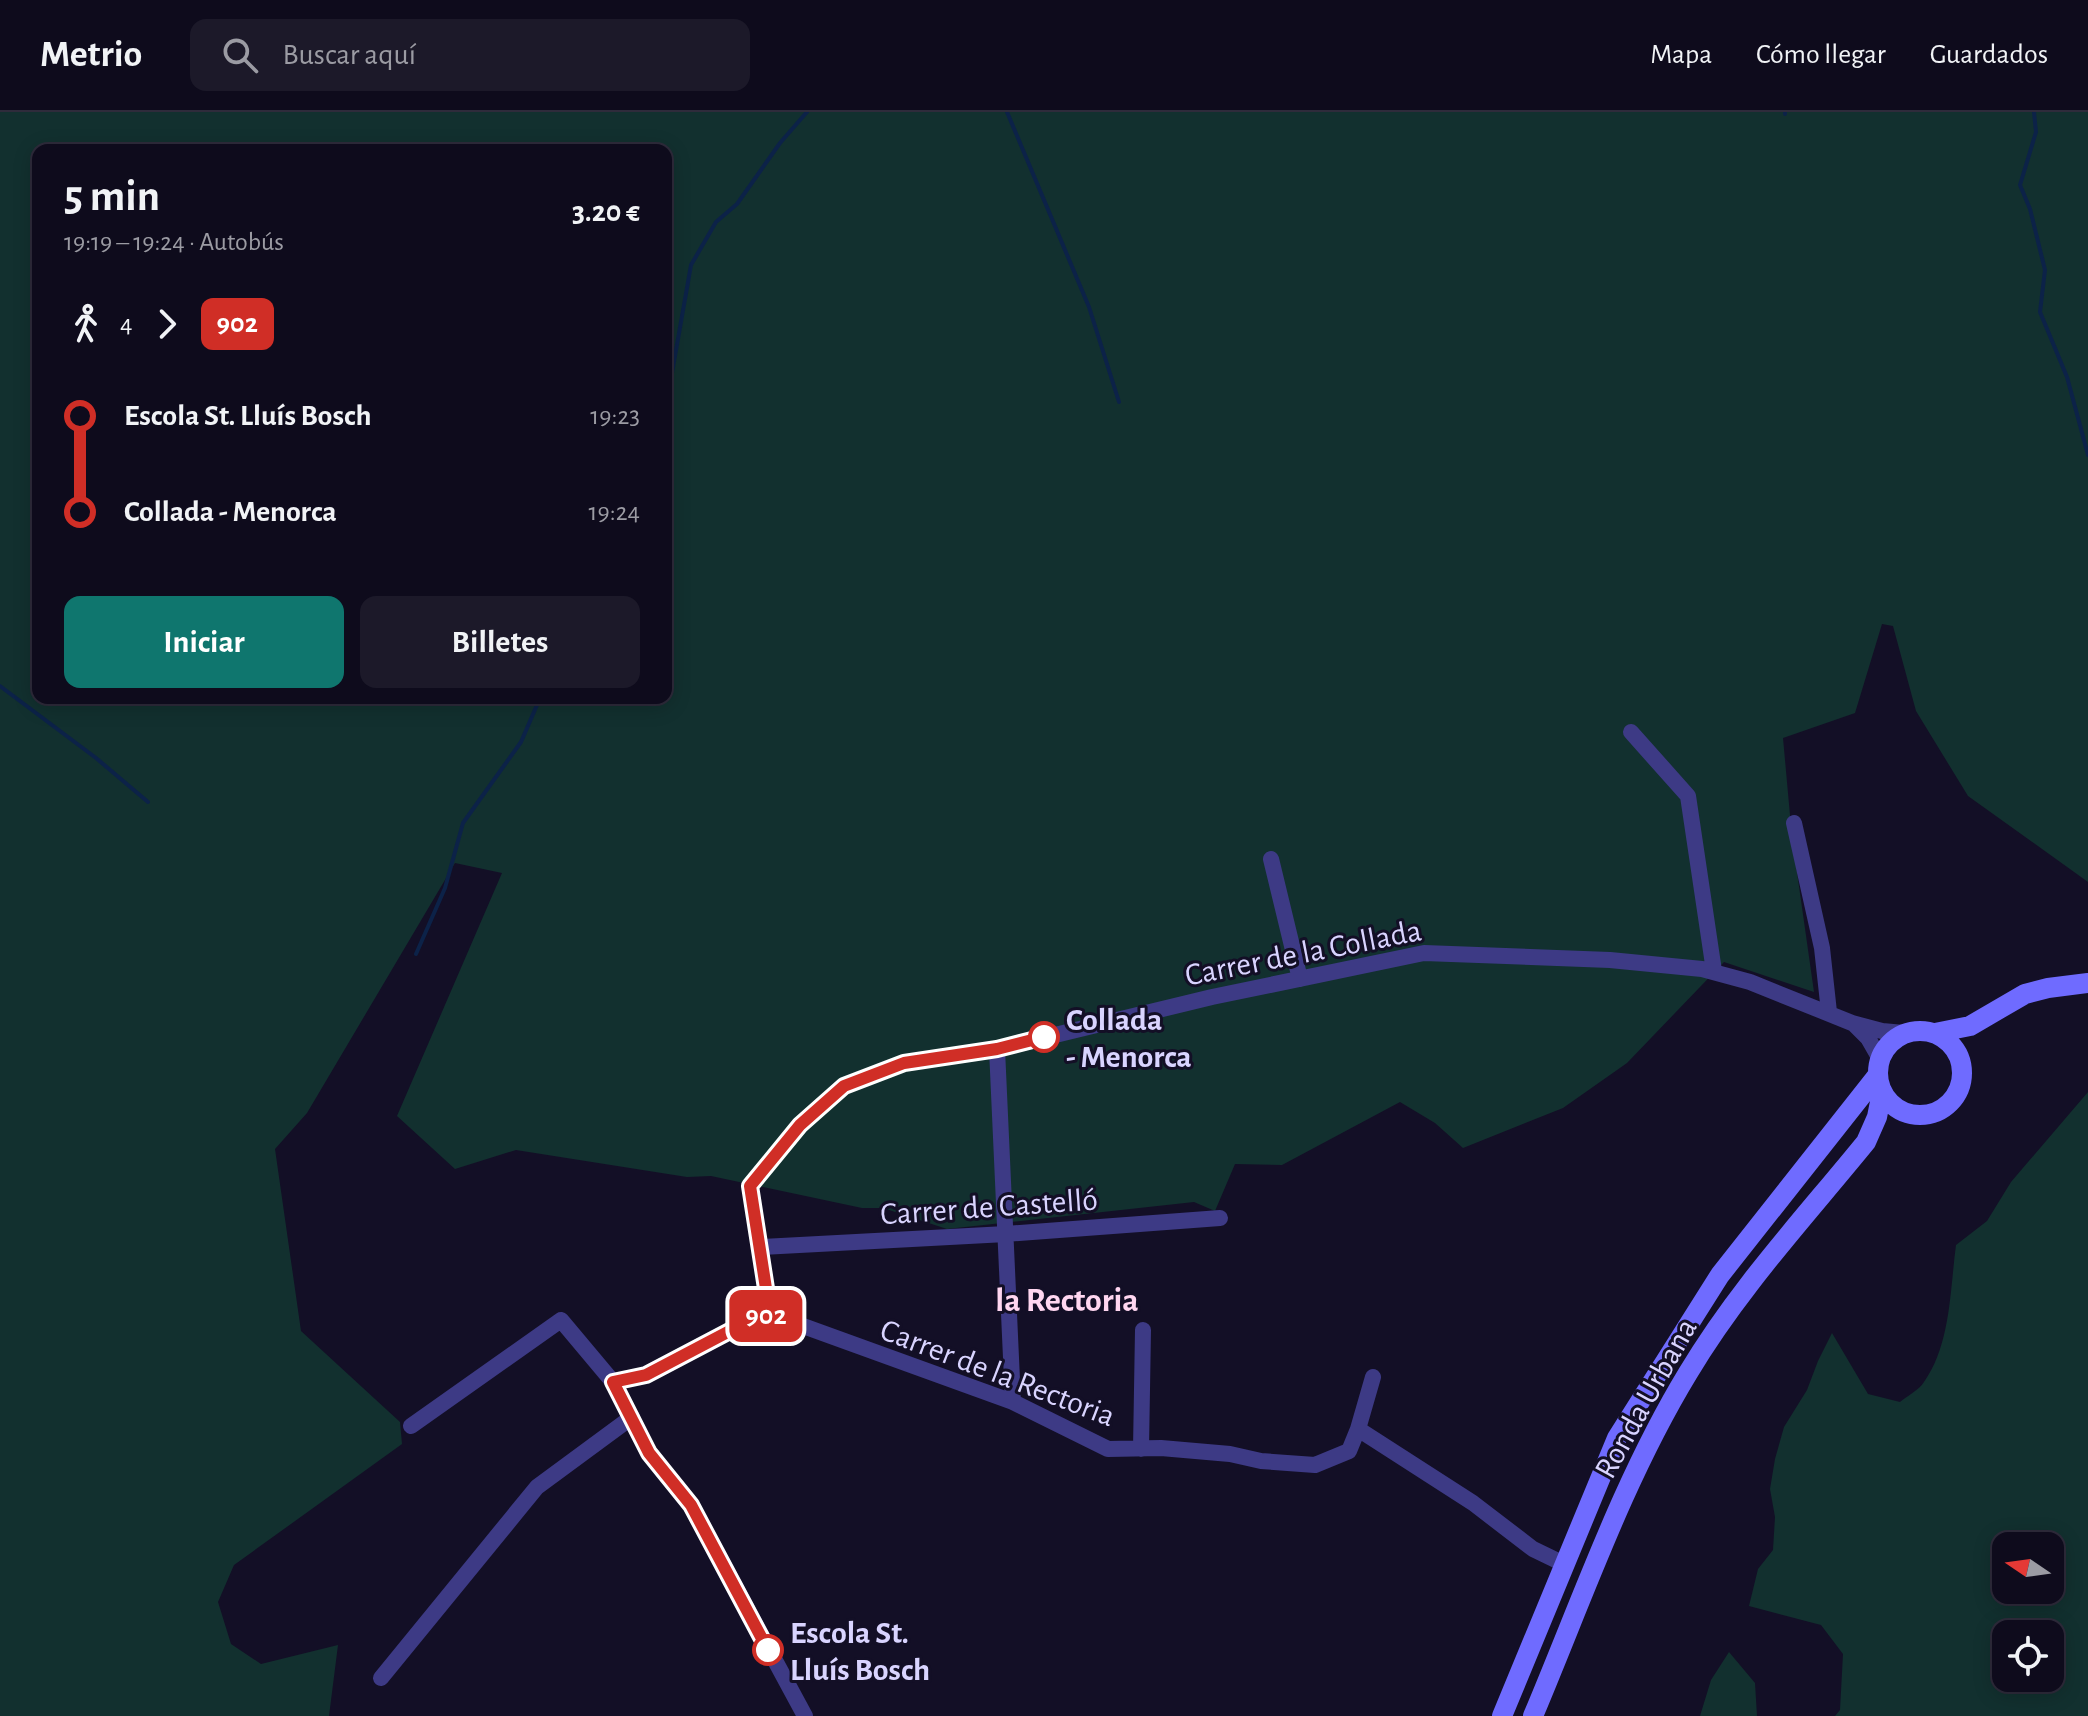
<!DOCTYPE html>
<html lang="es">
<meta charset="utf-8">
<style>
:root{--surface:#0e0b1c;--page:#1c1929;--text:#f1f3f6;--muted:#9b9ba3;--line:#2e2b3b;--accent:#0f766e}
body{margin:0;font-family:"Alegreya Sans",sans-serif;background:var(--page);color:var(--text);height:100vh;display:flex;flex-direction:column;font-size:30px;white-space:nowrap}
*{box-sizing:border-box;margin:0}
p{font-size:26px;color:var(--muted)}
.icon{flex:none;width:44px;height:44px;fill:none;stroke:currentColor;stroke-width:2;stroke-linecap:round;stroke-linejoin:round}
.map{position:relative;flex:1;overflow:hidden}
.side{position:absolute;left:32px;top:32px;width:640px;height:560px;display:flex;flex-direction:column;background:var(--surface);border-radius:16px;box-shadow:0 4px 20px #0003,0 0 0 2px var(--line)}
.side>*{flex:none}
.badge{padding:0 16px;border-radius:12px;font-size:28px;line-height:52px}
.needle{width:52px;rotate:283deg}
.controls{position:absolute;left:1992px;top:1420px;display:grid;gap:16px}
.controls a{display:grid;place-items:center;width:72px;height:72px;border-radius:16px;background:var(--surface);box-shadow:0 4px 20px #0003,0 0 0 2px var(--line);font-size:40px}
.map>.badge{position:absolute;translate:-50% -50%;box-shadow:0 0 0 4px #fff}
.legs{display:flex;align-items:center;gap:12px;height:88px;padding:0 32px;font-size:26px}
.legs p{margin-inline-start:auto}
.head{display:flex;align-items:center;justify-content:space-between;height:136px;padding:0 32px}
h1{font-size:44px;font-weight:700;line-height:60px}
.cta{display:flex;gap:16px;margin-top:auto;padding:16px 32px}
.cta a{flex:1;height:92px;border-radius:16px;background:var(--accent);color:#fff;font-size:32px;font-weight:700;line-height:92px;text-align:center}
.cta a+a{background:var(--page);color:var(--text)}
ul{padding:0 32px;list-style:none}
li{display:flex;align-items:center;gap:28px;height:96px;font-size:30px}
li i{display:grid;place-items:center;width:12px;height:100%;margin:0 10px;background:currentColor}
li i::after{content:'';width:20px;height:20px;margin:-10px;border:6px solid;border-radius:50%;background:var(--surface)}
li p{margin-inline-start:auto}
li:first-child i{background:linear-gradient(#0000 50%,currentColor 0)}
li:last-child i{background:linear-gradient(currentColor 50%,#0000 0)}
header{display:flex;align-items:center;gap:48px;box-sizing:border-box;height:112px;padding:0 40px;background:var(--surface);border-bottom:2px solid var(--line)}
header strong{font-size:38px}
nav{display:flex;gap:44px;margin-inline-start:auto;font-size:28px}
.search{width:560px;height:72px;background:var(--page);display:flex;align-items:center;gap:20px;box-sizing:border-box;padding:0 28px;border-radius:16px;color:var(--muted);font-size:30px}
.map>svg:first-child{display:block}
</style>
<header>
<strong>Metrio</strong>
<div class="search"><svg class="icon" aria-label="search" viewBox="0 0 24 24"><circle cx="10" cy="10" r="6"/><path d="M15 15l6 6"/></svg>Buscar aquí</div>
<nav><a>Mapa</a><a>Cómo llegar</a><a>Guardados</a></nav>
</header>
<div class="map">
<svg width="2088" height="1604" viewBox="0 0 2088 1604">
<rect width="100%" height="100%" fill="#130f26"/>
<path fill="#12302f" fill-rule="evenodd" d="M0 0H2088V770L1968 684 1916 599 1893 514 1882 512 1855 601 1783 626 1792 725 1814 880 1724 850 1627 951 1563 996 1463 1036 1435 1011 1400 990 1282 1053 1235 1052 1215 1099 1194 1090 947 1117 883 1096H862L711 1064 687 1065 516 1038 455 1057 397 1004 502 761 455 751 307 1001 275 1037 301 1219 400 1310 402 1332 234 1453 218 1490 231 1532 261 1552 338 1533 329 1604H0ZM38 38H666V586H38Z
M2088 980V1604H1835L1840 1598 1843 1542 1821 1513 1749 1494 1758 1457 1773 1438 1775 1405 1770 1377 1775 1347 1784 1315 1807 1278 1818 1249 1832 1221 1868 1282 1900 1290C1907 1284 1919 1278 1924 1270 1951 1232 1950 1177 1956 1133L1987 1109 2011 1070ZM2006 1434H2050V1478H2006ZM2006 1522H2050V1566H2006Z
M1729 1540 1755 1571 1757 1604H1700L1711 1568Z"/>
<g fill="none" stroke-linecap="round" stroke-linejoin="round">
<path stroke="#0c2248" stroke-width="4" d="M1007 0 1089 195 1119 290
M1785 0V2
M2034 0 2036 20 2020 73 2030 97 2045 158 2040 200 2067 265 2088 343
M666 295 691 153 716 110 737 92 780 31 807 0
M0 574 96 646 148 690
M416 842 445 776 463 711 521 630 540 586"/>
<path stroke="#3d3a85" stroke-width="16" d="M1631 620 1688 684 1714 859
M1794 711 1822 836 1829 900
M1271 747 1300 867
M1854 912 1868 926 1880 947
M997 937 1013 1290
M761 1135 1006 1122 1220 1106
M770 1202 750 1074 800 1013 844 974 904 951 997 937 1212 885 1424 841 1610 848 1702 857 1750 870 1852 911 1882 919 1904 921
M613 1270 646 1263 743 1212 770 1202 1013 1290 1108 1337 1161 1336 1230 1342 1261 1349 1315 1353 1349 1339 1358 1317 1473 1391 1533 1437 1564 1452
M411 1314 561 1208 613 1270 649 1341 691 1393 805 1604
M1358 1317 1373 1265
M1141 1337 1143 1218
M381 1566 537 1375 632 1305"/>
<path stroke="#6f6bff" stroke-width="20" d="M1878 961a42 42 0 1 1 84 0a42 42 0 1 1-84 0Z
M1935 921 1970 914 2025 882 2048 876 2088 871
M1502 1604 1617 1326 1720 1163 1877 964
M1533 1604C1582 1488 1623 1368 1688 1261 1738 1177 1805 1105 1866 1030L1877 1005 1882 980"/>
</g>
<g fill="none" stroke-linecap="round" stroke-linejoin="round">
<defs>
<path id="line-1" d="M768 1538 691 1393 649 1341 613 1270 646 1263 743 1212 770 1202 750 1074 800 1013 844 974 904 951 997 937 1044 925"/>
</defs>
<use href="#line-1" stroke="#fff" stroke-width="18"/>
<use href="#line-1" stroke="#d02e26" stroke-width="12"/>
</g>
<g fill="#fff" stroke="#d02e26" stroke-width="4">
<circle cx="1044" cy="925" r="14"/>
<circle cx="768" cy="1538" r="14"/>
</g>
<g text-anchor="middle" stroke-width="6" stroke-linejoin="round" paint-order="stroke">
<g font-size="32" fill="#d9d4ff" stroke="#130f26">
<text transform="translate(1303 840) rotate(-11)" y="11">Carrer de la Collada</text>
<text transform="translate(989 1094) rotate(-4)" y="11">Carrer de Castelló</text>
<text transform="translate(998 1260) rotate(21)" y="11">Carrer de la Rectoria</text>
<text transform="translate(1645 1286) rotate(-61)" y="11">Ronda Urbana</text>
</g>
<g font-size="32" font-weight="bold" fill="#d9d4ff" stroke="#130f26" text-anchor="start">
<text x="1066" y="918">Collada<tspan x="1066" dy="37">- Menorca</tspan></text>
<text x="790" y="1531">Escola St.<tspan x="790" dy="37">Lluís Bosch</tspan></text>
</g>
<g font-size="34" font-weight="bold" fill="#ffd6f0" stroke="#130f26">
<text x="1067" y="1199">la Rectoria</text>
</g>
</g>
</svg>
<div class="controls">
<a><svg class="needle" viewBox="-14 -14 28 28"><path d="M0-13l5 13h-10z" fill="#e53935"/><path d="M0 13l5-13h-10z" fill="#9b9ba3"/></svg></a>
<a><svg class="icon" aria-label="locate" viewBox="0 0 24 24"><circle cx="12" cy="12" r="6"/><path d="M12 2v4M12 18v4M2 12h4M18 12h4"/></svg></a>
</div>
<b class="badge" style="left:766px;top:1204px;background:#d02e26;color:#fff">902</b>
<section class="side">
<div class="head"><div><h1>5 min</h1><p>19:19 – 19:24 · Autobús</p></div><b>3.20 €</b></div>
<div class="legs"><svg class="icon" aria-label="walk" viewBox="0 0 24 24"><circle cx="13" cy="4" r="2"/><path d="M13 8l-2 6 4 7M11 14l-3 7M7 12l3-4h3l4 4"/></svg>4<svg class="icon" aria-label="forward" viewBox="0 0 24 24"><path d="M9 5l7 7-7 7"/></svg><b class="badge" style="background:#d02e26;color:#fff">902</b></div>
<ul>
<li><i style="color:#d02e26"></i><b>Escola St. Lluís Bosch</b><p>19:23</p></li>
<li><i style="color:#d02e26"></i><b>Collada - Menorca</b><p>19:24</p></li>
</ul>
<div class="cta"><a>Iniciar</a><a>Billetes</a></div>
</section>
</div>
